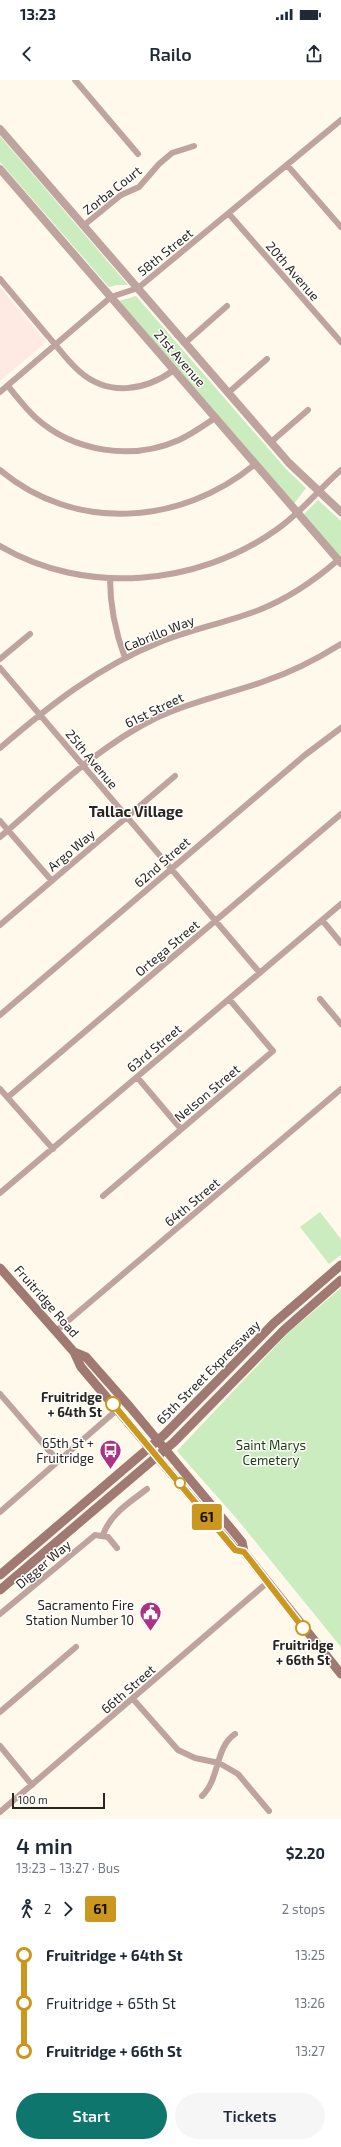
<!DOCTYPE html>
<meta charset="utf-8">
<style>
:root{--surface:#fff;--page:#f6f6f7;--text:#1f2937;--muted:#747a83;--accent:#0f766e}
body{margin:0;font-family:"Exo 2",sans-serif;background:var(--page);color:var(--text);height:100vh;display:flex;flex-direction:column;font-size:15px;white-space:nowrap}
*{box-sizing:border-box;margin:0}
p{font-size:13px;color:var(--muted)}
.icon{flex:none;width:22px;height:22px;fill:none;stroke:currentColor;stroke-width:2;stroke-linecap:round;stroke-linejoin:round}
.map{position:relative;height:1739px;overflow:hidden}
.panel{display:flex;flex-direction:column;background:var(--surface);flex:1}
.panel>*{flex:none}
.badge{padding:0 8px;border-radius:3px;font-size:14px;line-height:26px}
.scale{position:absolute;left:12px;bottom:10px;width:93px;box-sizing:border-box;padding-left:4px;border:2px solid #28251f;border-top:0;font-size:11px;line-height:14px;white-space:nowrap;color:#28251f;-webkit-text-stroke:3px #fff;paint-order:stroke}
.map>.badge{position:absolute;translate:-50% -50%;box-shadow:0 0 0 2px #fff}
.legs{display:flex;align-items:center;gap:6px;height:44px;padding:0 16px;font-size:13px}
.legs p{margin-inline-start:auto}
.head{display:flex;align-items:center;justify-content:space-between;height:68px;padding:0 16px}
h1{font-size:22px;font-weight:600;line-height:30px}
.action{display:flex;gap:8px;margin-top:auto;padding:8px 16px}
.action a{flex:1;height:46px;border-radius:24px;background:var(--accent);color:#fff;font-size:16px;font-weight:600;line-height:46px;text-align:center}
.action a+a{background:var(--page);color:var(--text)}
ul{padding:0 16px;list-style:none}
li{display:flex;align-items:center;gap:14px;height:48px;font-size:15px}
li i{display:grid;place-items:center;width:6px;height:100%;margin:0 5px;background:currentColor}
li i::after{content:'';width:10px;height:10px;margin:-5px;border:3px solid;border-radius:50%;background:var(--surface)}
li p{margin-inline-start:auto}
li:first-child i{background:linear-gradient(#0000 50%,currentColor 0)}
li:last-child i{background:linear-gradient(currentColor 50%,#0000 0)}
.status{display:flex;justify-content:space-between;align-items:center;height:28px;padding:0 20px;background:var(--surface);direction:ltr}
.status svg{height:11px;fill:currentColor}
header{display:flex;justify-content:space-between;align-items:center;height:52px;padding:0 16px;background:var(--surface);font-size:18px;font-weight:600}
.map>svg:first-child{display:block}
</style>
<div class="status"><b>13:23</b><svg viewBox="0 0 49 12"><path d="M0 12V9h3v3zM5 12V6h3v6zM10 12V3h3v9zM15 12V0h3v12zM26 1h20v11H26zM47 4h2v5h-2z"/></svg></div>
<header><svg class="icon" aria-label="back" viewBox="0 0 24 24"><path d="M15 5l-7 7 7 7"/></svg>Railo<svg class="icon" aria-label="share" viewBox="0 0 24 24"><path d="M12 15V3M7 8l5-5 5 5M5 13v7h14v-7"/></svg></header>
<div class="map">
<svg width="341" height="1739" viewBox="0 0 341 1739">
<rect width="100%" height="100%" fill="#fef9eb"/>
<path fill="#feeae2" d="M0 207 46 262 0 301Z"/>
<path fill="#caecbe" d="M0 56 128 205H117L109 207 0 82Z
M136 216 286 389 306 408 293 425 119 221Z
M318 420 341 441V479L303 435Z
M320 1132 341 1159V1175L329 1184 300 1147Z
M341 1208V1567L237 1439 177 1371 288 1253Z"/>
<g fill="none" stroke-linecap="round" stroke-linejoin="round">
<path stroke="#bfa39e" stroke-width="6" d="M75 0 138 74
M287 85 341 147
M229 134 341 262
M83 146 121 115 139 107 159 84 172 73 194 66
M0 199C16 218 31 236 47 255 58 267 67 281 79 291 108 317 145 311 174 290
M185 263 227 226
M8 306C17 317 25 328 36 338 74 372 132 381 179 360 192 354 203 346 215 338
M0 312 111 217 138 208 341 40
M228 313 267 279
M271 362 308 330
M0 390C75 453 181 445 254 385
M0 466C85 516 197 506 276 450 301 433 319 409 341 390
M110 498C110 526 115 551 125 578
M0 579 30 554
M0 588 260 893
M0 668C49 626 98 587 158 563 191 549 226 543 259 530 289 518 314 501 338 480
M0 741 52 801
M0 757C50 714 97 667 156 638 191 621 229 614 265 601 292 592 317 579 341 564
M322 840 341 863
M0 845 175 696
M320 919 341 944
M0 935 305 675 341 648
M137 997 181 1049
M0 1009 53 1069
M8 1017 341 734
M0 1113 341 824
M103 1116 273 971 229 919
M56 1251 341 1009
M0 1314 58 1381
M0 1432 118 1329
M103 1455C110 1434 130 1422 147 1409
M0 1534 95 1455 108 1457 117 1468
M133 1619 178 1670 195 1678 219 1683 238 1694 269 1731
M0 1632 76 1567
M0 1666 32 1705
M202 1716C220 1699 215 1667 235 1654
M0 1732 268 1502"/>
<path stroke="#bfa39e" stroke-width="8" d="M0 49 289 383 341 432
M0 89 341 483"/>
<path stroke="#a17973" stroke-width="9" d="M0 1188 74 1272 81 1287 235 1469 244 1472
M74 1272 86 1277 130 1327 242 1462 244 1472 341 1594
M0 1495 164 1355 274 1243 341 1185
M0 1510 174 1362 284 1250 341 1200"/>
</g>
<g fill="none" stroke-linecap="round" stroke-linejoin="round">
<defs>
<path id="line-1" d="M113 1324 235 1470 244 1472 303 1548"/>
</defs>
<use href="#line-1" stroke="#fff" stroke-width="9"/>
<use href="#line-1" stroke="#cb971e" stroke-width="6"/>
</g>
<defs>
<symbol id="bus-pin" viewBox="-11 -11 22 30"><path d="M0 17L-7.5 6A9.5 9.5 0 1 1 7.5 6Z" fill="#ab3285" stroke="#fff"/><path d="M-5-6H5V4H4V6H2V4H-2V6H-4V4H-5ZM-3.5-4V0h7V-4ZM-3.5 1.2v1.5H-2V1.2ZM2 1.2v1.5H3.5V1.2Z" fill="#fff"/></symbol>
<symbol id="civic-pin" viewBox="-11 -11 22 30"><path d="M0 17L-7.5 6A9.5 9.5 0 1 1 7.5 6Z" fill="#ab3285" stroke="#fff"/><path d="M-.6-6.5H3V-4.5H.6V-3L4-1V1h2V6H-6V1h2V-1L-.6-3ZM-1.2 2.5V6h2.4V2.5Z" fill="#fff"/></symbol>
</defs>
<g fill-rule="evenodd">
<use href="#bus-pin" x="98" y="1358" width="25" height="34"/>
<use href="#civic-pin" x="138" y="1520" width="25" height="34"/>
</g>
<g fill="#fff" stroke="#cb971e" stroke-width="2">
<circle cx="113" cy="1324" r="7"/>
<circle cx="180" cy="1403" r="5"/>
<circle cx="303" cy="1548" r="7"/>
</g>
<g text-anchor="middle" stroke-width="3" stroke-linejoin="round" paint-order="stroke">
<g font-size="13" fill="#28251f" stroke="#fff">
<text transform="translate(112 110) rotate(-38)" y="5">Zorba Court</text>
<text transform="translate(165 172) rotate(-39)" y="5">58th Street</text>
<text transform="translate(293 191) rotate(49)" y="5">20th Avenue</text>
<text transform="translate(180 278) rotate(49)" y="5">21st Avenue</text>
<text transform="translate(159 553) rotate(-22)" y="5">Cabrillo Way</text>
<text transform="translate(154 630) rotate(-26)" y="5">61st Street</text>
<text transform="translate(92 679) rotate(50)" y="5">25th Avenue</text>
<text transform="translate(71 770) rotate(-40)" y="5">Argo Way</text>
<text transform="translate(162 782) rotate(-41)" y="5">62nd Street</text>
<text transform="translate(167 868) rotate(-40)" y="5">Ortega Street</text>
<text transform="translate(154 968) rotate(-40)" y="5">63rd Street</text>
<text transform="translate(207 1013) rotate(-40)" y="5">Nelson Street</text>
<text transform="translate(192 1122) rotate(-40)" y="5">64th Street</text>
<text transform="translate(47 1221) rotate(49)" y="5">Fruitridge Road</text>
<text transform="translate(208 1292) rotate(-45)" y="5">65th Street Expressway</text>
<text transform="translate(43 1484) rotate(-40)" y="5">Digger Way</text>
<text transform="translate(128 1609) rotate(-41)" y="5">66th Street</text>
</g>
<g font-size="13" font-weight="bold" fill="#28251f" stroke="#fff" text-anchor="end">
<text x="102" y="1322">Fruitridge<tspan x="102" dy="15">+ 64th St</tspan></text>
<text x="303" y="1570" text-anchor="middle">Fruitridge<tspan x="303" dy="15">+ 66th St</tspan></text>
</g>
<g font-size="13" fill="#28251f" stroke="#fff" text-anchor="end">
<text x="94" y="1368">65th St +<tspan x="94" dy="15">Fruitridge</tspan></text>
<text x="134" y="1530">Sacramento Fire<tspan x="134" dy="15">Station Number 10</tspan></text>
</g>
<g font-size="13" fill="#1a3b09" stroke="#fff">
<text x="271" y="1370">Saint Marys<tspan x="271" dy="15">Cemetery</tspan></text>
</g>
<g font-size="15" font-weight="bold" fill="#28251f" stroke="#fff">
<text x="136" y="737">Tallac Village</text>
</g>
</g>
</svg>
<div class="scale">100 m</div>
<b class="badge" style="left:207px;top:1437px;background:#cb971e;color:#111">61</b>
</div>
<section class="panel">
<div class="head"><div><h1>4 min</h1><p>13:23 – 13:27 · Bus</p></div><b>$2.20</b></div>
<div class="legs"><svg class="icon" aria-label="walk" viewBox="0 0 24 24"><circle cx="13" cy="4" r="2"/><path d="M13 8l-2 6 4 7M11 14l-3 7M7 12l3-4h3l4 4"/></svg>2<svg class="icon" aria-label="forward" viewBox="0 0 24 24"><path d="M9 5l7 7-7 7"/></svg><b class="badge" style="background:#cb971e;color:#111">61</b><p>2 stops</p></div>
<ul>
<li><i style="color:#cb971e"></i><b>Fruitridge + 64th St</b><p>13:25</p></li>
<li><i style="color:#cb971e"></i><span>Fruitridge + 65th St</span><p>13:26</p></li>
<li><i style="color:#cb971e"></i><b>Fruitridge + 66th St</b><p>13:27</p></li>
</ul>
<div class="action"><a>Start</a><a>Tickets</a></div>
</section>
